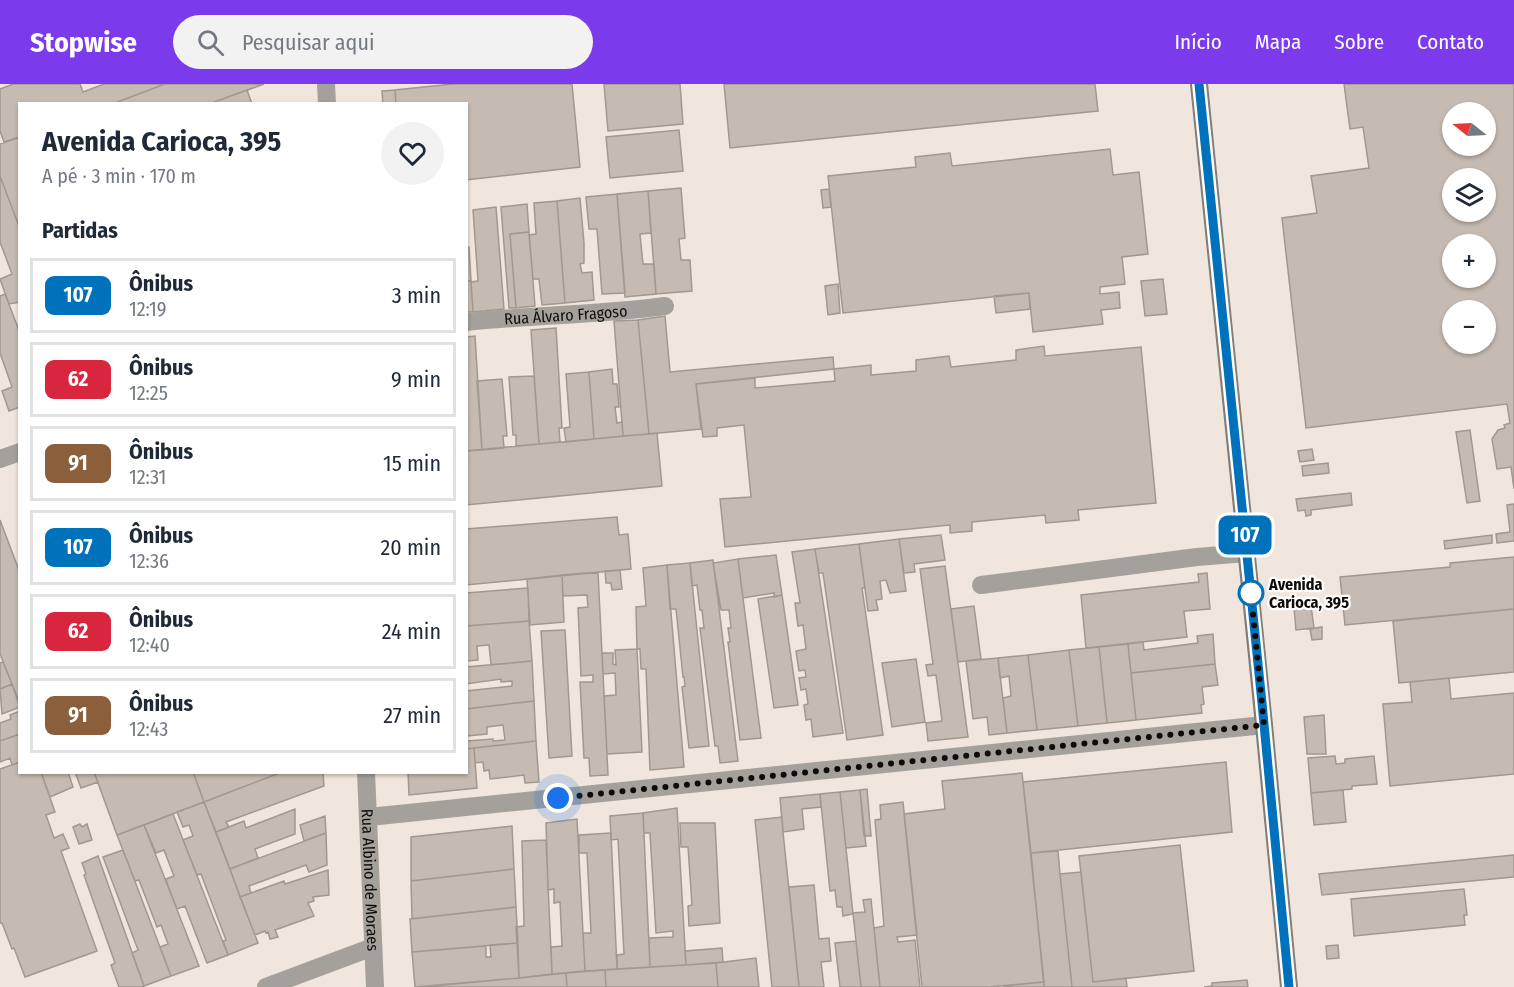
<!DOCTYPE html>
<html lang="pt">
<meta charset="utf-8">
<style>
:root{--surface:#fff;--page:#f2f2f3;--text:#1f2937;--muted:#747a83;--line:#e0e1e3;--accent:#7c3aed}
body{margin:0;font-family:"Fira Sans Condensed",sans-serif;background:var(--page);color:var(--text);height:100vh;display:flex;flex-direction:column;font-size:22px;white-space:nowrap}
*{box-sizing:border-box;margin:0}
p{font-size:20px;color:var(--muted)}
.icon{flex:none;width:33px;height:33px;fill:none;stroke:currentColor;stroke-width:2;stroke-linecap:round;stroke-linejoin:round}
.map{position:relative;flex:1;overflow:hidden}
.side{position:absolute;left:18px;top:18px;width:450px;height:672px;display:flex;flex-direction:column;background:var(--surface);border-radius:0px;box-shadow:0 2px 4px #0004}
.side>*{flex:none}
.badge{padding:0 12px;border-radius:9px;font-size:21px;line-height:39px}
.needle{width:39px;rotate:288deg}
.tools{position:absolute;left:1442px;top:18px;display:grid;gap:12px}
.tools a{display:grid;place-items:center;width:54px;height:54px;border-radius:50%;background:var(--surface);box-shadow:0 2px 4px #0004;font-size:30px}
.you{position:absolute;width:30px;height:30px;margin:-15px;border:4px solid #fff;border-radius:50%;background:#1a73e8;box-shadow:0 0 0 9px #1a73e833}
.map>.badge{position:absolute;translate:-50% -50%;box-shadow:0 0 0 3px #fff}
h2{padding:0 24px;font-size:22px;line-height:54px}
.round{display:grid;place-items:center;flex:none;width:63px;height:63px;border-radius:32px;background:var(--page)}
.head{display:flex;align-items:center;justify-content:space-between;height:102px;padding:0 24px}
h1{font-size:28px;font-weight:700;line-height:45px}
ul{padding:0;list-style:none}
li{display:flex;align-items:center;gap:18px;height:75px;margin:0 12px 9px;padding:0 12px;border:3px solid var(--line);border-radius:0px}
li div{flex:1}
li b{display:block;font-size:22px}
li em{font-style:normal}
li .badge{min-width:66px;font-weight:700;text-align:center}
header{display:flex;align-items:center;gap:36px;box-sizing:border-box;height:84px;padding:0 30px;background:var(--accent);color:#fff}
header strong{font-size:28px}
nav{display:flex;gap:33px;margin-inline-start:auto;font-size:21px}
.search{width:420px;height:54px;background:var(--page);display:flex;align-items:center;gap:15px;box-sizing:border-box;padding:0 21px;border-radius:33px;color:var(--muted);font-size:22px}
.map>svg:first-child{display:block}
</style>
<header>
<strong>Stopwise</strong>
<div class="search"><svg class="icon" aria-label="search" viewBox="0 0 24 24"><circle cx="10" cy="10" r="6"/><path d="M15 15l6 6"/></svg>Pesquisar aqui</div>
<nav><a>Início</a><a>Mapa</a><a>Sobre</a><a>Contato</a></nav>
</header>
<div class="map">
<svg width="1514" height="903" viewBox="0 0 1514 903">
<rect width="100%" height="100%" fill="#f0e6dd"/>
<path fill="#c5bbb2" stroke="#a1988f" stroke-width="1.5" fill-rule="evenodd" d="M13 0H80L83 8 104 0H165L112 20H20V53L4 58 0 47V5Z
M165 0H264L209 20H112Z
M452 0H572L580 83 466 96V20H396L395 6Z
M604 0H680L683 40 608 47Z
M724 0H1095L1098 27 730 64Z
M1344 0H1514V405L1511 383 1497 385 1492 355 1498 346 1505 344 1504 341 1510 339 1507 320 1306 344 1282 134 1317 129 1311 92 1369 84 1363 43 1350 45ZM1452 28H1485V62H1452ZM1452 94H1485V128H1452ZM1452 160H1485V194H1452ZM1452 226H1485V260H1452Z
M247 6 252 20H209Z
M395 6 396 20H383L382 7Z
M679 46 683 87 610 94 606 53Z
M20 53V145L0 92V60Z
M1110 65 1113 91 1139 88 1148 170 1122 173 1125 200 1100 203V210L1119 208 1120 224 1101 226 1103 240 1033 248 1029 209 843 229 828 92 916 83 915 73 950 69 952 82Z
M0 92 20 145V218L9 220 0 195 12 190 0 158Z
M681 104 685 154 679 155 681 176H690L692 207 656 210 648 107Z
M829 105 831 123 823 124 821 106Z
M648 107 651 149 640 150 643 180H654L656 210 625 213 617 110Z
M617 110 625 209 602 210 597 145H589L586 113Z
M580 114 584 159V179L580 180 582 189 592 188 594 216 565 219 557 117Z
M557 117 565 219 542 221 539 195H533L529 151 536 150 534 119Z
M527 120 529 148 510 150 516 224H509L501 123Z
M496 123 504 225 473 228 471 198 478 197 473 126Z
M529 148 535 222 516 224 510 150Z
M466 163H469L471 197H466Z
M1163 195 1167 230 1145 232 1141 197Z
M466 197H471L473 228H466Z
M838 200 840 229 828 231 825 202Z
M1029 209 1030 225 996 229 994 212Z
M5 210 20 249V323L9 327 2 307 12 303 0 269V212Z
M665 232 670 288 833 273 834 285 696 300 701 345 649 350 638 236Z
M638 236 649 350 623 352 614 237Z
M556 244 562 344H559L560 358 539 360 531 246Z
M475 252 482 366 466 367V253Z
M1044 262 1045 272 1141 263 1156 419 1078 426 1079 436 1046 439 1045 431 972 438V447L950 449V441L725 463 720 415 751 413 744 341 717 344V352L703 353 696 300 755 294V304L835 297 834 285 871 281V291L916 287V276L949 272 951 283 1016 276V266Z
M612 285 613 300H617L619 323H615L617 339 622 338 623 352 594 355 589 288Z
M589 288 594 355 566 358 564 344 570 343 566 290Z
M534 292 539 360 516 362V351H513L509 293Z
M502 295 507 352H503L504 364 482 366 477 297Z
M1470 346 1480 417 1467 419 1456 348Z
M657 349 662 402 466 421V367Z
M1312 365 1314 376 1300 378 1298 367Z
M1328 379 1329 389 1303 392 1302 382Z
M1351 409 1352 421 1311 426V431L1306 432 1305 426 1298 427 1296 415Z
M1514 420V457L1497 459 1496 450 1510 448 1507 421Z
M617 433 619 451 628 450 631 485 466 501V445Z
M0 436 20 489V620L0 570Z
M941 451 945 476 914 480 915 488 904 489 899 455Z
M1492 451V459L1445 465 1444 457Z
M899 455 906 507 890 509 886 496 880 497 882 515 876 516 878 526 868 527 859 460Z
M859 460 865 504H862L883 651 847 656 823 489H819L815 465Z
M815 465 843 649 813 653 811 635 806 636 804 621 808 620 806 605 801 606 799 594 806 593 805 586 799 587 796 567 806 565 803 541 798 542 795 519H800L792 468Z
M776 471 782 511 774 513V509L743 514 738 475Z
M1514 473V525L1345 541 1340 493 1450 483V479Z
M738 475 761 654 740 656 728 558H730L728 544H731L729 526H721L713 479Z
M713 476 738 677 720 679 718 662H715L700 544H704L702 526H700L697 501 692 502 690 479Z
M690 479 709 662 689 664 682 603 685 602 684 593H683L676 525H670L667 481Z
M667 481 684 683 650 686 646 585H641L640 565H637L636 523 646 522 643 484Z
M945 482 968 653 928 657 926 639 942 637 936 591 928 592 926 581 933 580 920 485Z
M620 486 622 505 612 506 611 499H606L605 487Z
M598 488 608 691 590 692 589 674H584L580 598H593V591L581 592 578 524 588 523 587 511 563 512 562 491Z
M1207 489 1210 525 1184 527 1187 553 1086 564 1081 511 1199 498 1198 490Z
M562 491 564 538 530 541 527 495Z
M528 504 529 537 466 542V509Z
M782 511 798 621 774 624 758 515Z
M974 522 981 575 958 578 951 525Z
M1311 522 1314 544 1296 546 1294 524Z
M1514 525V588L1399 599 1393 537Z
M529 537 532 577 491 581 489 561 477 562 478 576 466 577V542Z
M1322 543V555L1312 556 1310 545Z
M565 546 572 672 549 674 541 547Z
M1213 550 1215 580 1131 589 1128 560 1143 558 1144 566 1198 559 1197 552Z
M1128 560 1136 636 1107 639 1099 563Z
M1099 563 1107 639 1078 642 1069 566Z
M637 565 642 668 607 670 604 612 616 611 615 589 603 590 602 569H613V580L616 581 615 566Z
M1069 566 1078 642 1037 646 1028 571Z
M1028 571 1037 646 1007 649 1003 614 1011 612 1009 592 1000 594 998 574Z
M998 574 1007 649 989 651 987 633 973 635 966 577Z
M916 575 925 638 892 643 882 579Z
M532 577 534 617 466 625V607L512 602V597L501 598V595L466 600V583Z
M3 578 12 600 0 605V579Z
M1215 580 1218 601 1202 603 1204 620 1201 621 1202 629 1136 636 1131 589Z
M1449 594 1451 615 1514 609V690L1390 702 1383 620 1412 618 1410 598Z
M12 600 20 623 2 630 0 605Z
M534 617 536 657 466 665V625ZM503 641 505 656 493 657V655L467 657V652L487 650V643Z
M20 627V650L0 657V639L11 635 10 631Z
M1324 631 1326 670H1307L1304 633Z
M20 650V678L12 681 10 674 0 678V657Z
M536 657 539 698 525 699 524 691 490 695 489 686 484 687 483 678 475 679 474 664Z
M474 664 477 704 409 711 408 688H466V665Z
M1335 672 1336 680 1345 679V675L1374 672 1377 700 1352 702V705L1311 709 1308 674Z
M20 678V688H41L55 728 46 731 54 754 63 750 69 764 61 767 97 867 25 893 14 864 12 865 2 839H0V685Z
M1226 678 1232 748 1031 769 1023 698Z
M41 688H68L73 703 50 713Z
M75 688H94L98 698 81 704Z
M94 688H193L204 718 117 751Z
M193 688H282L204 718Z
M282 688H323L324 702 226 738 229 743 216 748 204 718Z
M1022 689 1044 898 989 903H922L904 730 945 725 942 697Z
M867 705 871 752H864L860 706Z
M860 706 866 762 846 764 840 708Z
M1343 706 1346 738 1314 741 1311 709Z
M840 708 853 830 843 832 842 823H837L835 806 830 807 820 710Z
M820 710 821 723 802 725 804 745 783 748 780 714Z
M204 718 258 859 228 871 223 857 226 856 201 790 197 791 183 756 193 752 189 741 183 743 177 728Z
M903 718 917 851 897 853 898 858 915 856 920 903H880L874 844 884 842 875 736 881 735 880 721Z
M677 724 686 881 650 883 649 854 673 853V847L656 849 650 749H644L643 729Z
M295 725V750L255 765 258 774 230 785 216 748 244 737 246 744Z
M643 729 650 883 617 885V871L624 870 618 755 611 756 610 732Z
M173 730 228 871 207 879 185 822 177 825 168 802 166 795 174 792 164 766 156 769 144 741Z
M325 732 326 749 304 757 300 741Z
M782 733 783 748 799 903H772L755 736Z
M577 735 585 887 552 890 551 863 562 862 560 818 554 819V805L548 806 546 739Z
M680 739H715L720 839 689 842 688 822 692 821 688 763H681Z
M80 740 82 743 87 740 92 756 79 760 73 743Z
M144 741 199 882 171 892 160 863 168 860 161 841 157 843 139 796 135 797 117 751Z
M512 742 514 785 411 797V753Z
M326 749 327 781 309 788 306 781 249 802 251 809 240 813 230 785Z
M611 749 617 885 585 887 583 849H591L587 769H579V751Z
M546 756 552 890 519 894 516 843 524 842 522 757Z
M1180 761 1194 887 1093 898 1079 772Z
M123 766 171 892 144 902 132 869 138 866 103 773Z
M1058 767 1060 790 1072 903H1044L1031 769Z
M1514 771V793L1322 811 1319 790Z
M98 772 144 902 141 903H119L111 881 115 879 84 791 86 790 82 779Z
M514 785 516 823 412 835 411 797Z
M328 786 329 811 313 813 314 817 308 819 314 832 275 846 278 853 270 855 268 848 266 849 265 847 255 851 240 813 284 797 285 800Z
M1081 788 1093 898 1126 894 1127 903H1072L1060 790Z
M814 801 819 855 829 854 831 877 821 878 824 903H799L789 803Z
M1464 805 1467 831H1464L1465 841 1354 852 1351 815Z
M871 815 880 903H861L853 829 865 828 863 816Z
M516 823 518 859 412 868 410 835Z
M856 857 861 903H840L835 859Z
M518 859 519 894 415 903 412 868 486 862V873H491L490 861Z
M1338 861 1339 874 1327 875 1326 862Z
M722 864 723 878 686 881 685 867Z
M756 874 759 903H718L716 879Z
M716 879 718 903H606L605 886Z
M605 886 606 903H567L566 889Z
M566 889 567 903H422L519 894Z
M1247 896 1248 903H1204L1212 902V899Z
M1044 898V903H1004V902Z"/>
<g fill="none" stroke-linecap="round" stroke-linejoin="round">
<g stroke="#a4a09c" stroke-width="18">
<path id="s1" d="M466 238C532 231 599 231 665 222"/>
<path d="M0 375 20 368"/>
<path d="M981 501 1197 473 1246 469"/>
</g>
<g stroke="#a4a09c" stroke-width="18">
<path d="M326 0 327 20"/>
<path id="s2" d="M366 688 375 903"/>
<path d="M369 733 1264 641"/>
<path d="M266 903 373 863"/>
</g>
<path stroke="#837d78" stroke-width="18" d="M1199 0 1264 641 1289 903"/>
</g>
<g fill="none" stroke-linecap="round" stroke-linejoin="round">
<defs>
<path id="line" d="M1199 0 1262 619 1289 903"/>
</defs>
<use href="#line" stroke="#fff" stroke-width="14"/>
<use href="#line" stroke="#0072bc" stroke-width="9"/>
<path stroke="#0e0b08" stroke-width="6" stroke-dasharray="0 10.8" d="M558 714 1264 641 1251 509"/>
</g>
<circle fill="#fff" stroke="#0072bc" stroke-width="3" cx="1251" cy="509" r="12"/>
<g text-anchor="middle" stroke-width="4.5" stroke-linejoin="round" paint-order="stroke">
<g font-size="16" fill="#0e0b08" stroke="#fff">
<text dy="6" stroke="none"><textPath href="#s1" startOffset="100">Rua Álvaro Fragoso</textPath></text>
<text dy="6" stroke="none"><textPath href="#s2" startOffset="108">Rua Albino de Moraes</textPath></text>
</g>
<g font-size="16" font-weight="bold" fill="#0e0b08" stroke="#fff" text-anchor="start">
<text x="1269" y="506">Avenida<tspan x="1269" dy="18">Carioca, 395</tspan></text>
</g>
</g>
</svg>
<div class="tools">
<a><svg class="needle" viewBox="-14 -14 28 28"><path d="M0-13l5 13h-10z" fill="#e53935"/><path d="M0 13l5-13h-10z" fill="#747a83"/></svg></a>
<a><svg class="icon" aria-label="layers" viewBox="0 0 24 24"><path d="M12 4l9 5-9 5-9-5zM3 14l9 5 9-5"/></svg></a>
<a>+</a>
<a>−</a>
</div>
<div class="you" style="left:558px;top:714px"></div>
<b class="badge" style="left:1245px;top:451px;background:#0072bc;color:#fff">107</b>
<section class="side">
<div class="head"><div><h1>Avenida Carioca, 395</h1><p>A pé · 3 min · 170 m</p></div><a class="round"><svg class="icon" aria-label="heart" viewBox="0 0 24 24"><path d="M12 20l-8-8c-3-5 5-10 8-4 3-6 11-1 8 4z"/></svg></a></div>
<h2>Partidas</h2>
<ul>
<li><span class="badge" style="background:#0072bc;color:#fff">107</span><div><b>Ônibus</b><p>12:19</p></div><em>3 min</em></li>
<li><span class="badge" style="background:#d7263d;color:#fff">62</span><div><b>Ônibus</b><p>12:25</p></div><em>9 min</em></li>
<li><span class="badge" style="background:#8b5e3c;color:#fff">91</span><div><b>Ônibus</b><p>12:31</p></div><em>15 min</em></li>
<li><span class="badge" style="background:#0072bc;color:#fff">107</span><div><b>Ônibus</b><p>12:36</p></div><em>20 min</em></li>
<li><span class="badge" style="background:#d7263d;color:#fff">62</span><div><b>Ônibus</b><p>12:40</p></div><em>24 min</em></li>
<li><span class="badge" style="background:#8b5e3c;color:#fff">91</span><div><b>Ônibus</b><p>12:43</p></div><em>27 min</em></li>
</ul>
</section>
</div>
